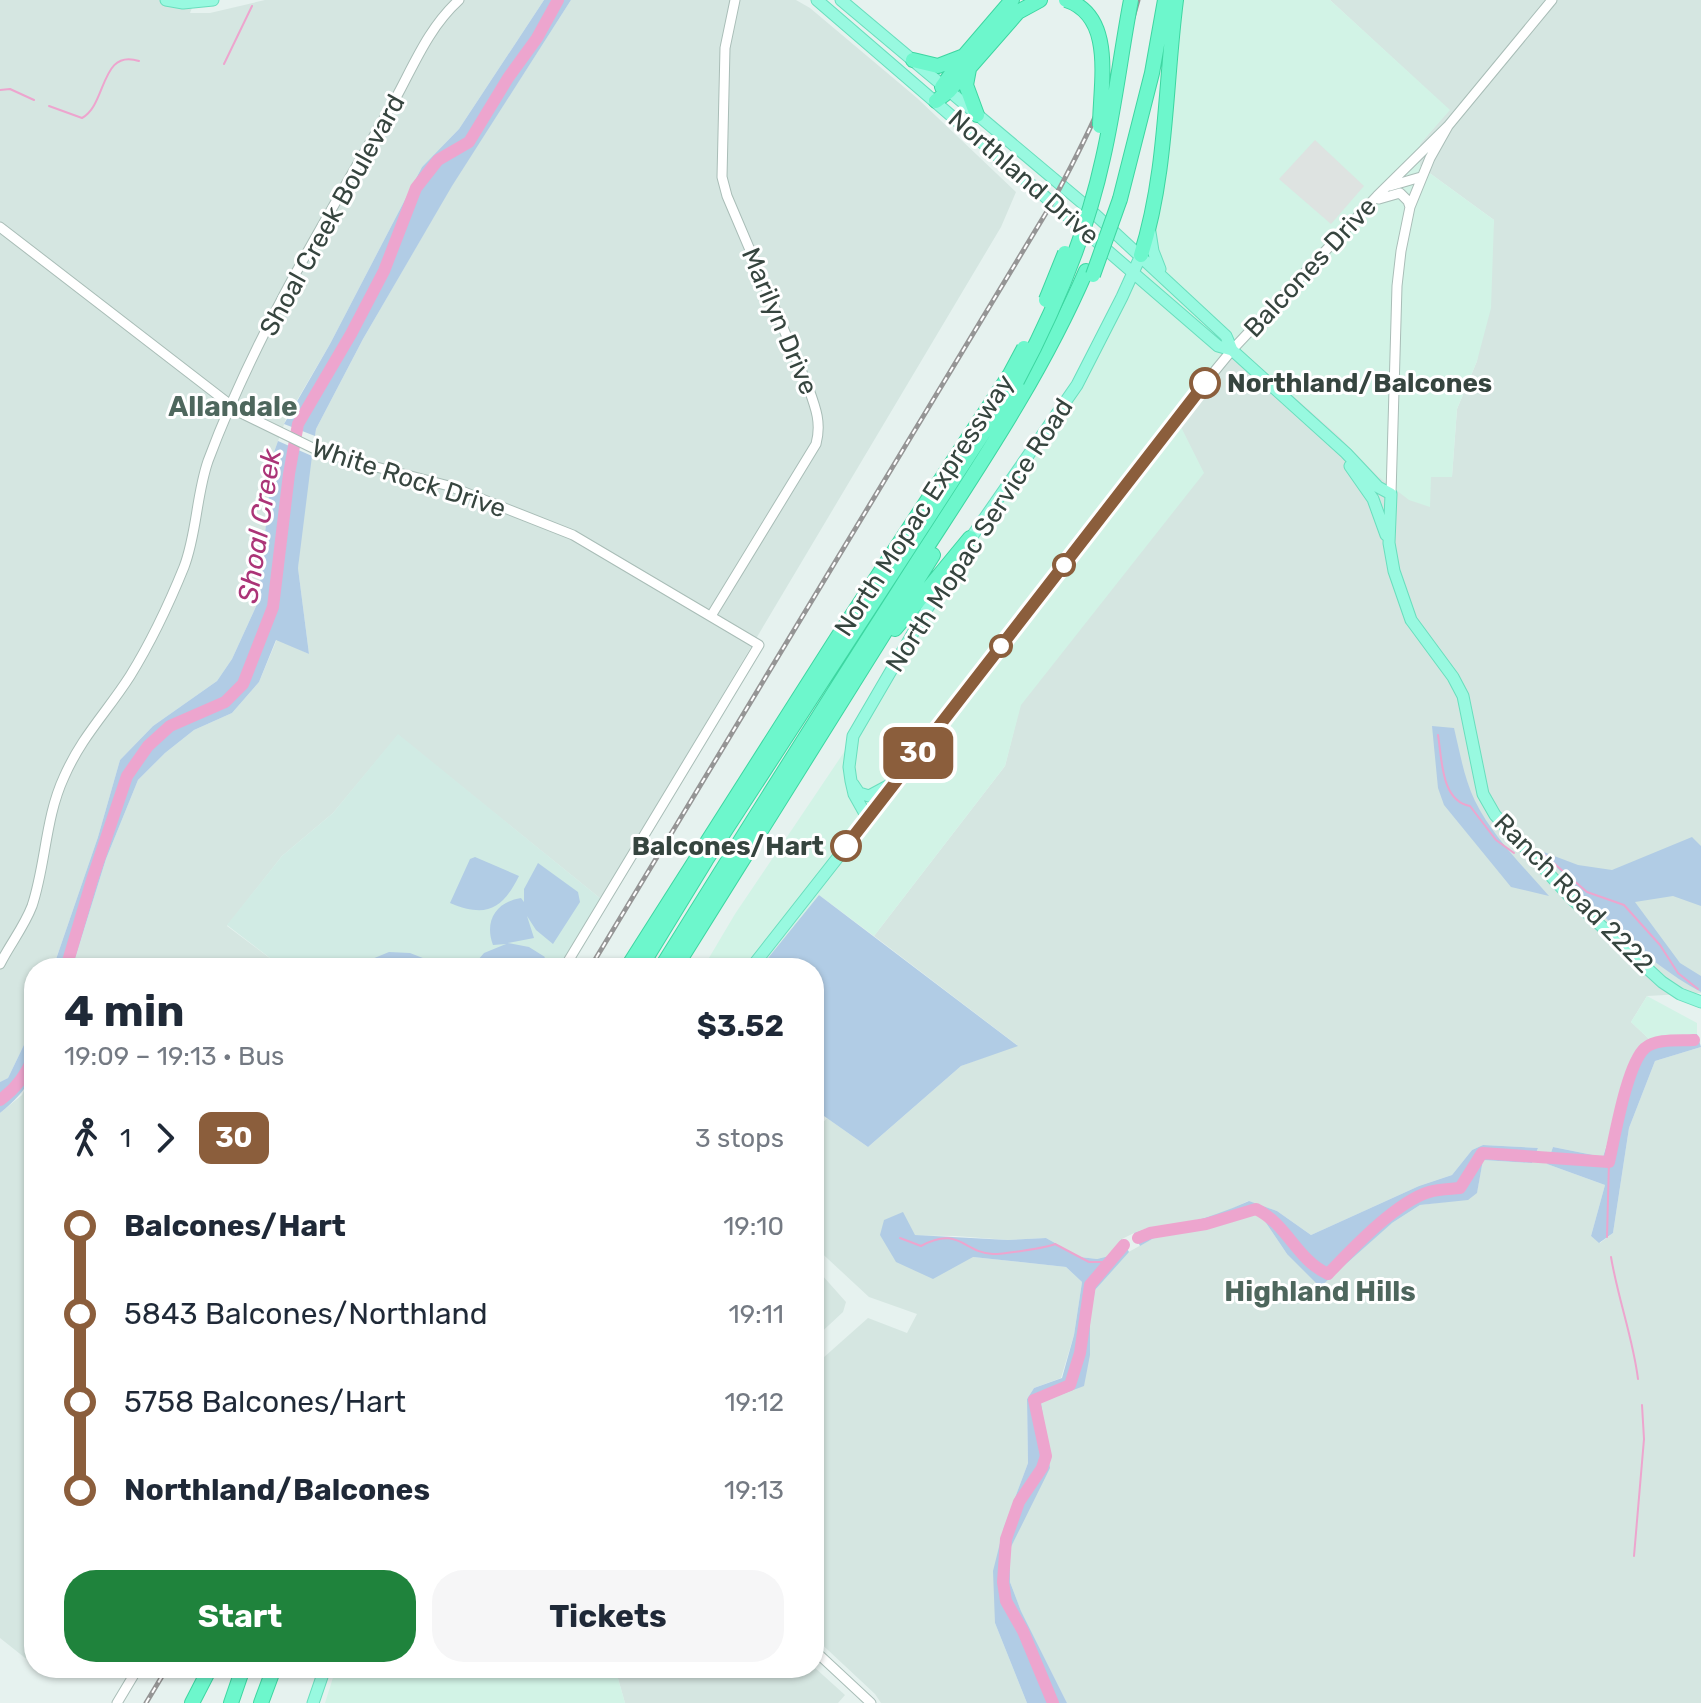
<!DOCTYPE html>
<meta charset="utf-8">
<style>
:root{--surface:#fff;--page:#f6f6f7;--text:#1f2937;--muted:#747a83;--accent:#1f833c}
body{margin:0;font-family:Rubik,sans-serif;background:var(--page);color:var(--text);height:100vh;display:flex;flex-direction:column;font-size:30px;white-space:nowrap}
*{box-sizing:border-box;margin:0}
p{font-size:26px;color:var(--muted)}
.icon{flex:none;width:44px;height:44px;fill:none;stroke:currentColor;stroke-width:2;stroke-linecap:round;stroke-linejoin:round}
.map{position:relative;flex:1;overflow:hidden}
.sheet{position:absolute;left:24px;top:958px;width:800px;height:720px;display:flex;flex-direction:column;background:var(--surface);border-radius:32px;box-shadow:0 2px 6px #0004}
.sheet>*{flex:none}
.badge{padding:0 16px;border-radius:12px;font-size:28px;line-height:52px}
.map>.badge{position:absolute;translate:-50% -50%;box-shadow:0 0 0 4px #fff}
.legs{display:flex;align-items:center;gap:12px;height:88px;padding:0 40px;font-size:26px}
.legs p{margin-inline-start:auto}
.summary{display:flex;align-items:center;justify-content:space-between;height:136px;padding:0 40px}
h1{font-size:44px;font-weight:700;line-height:60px}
.cta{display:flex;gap:16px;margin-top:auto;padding:16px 40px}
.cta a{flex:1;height:92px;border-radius:32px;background:var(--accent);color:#fff;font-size:32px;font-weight:700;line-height:92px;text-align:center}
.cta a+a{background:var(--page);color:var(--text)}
ul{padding:0 40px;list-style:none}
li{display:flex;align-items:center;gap:28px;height:88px;font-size:30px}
li i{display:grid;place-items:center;width:12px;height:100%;margin:0 10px;background:currentColor}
li i::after{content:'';width:20px;height:20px;margin:-10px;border:6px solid;border-radius:50%;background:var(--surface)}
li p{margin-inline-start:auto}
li:first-child i{background:linear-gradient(#0000 50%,currentColor 0)}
li:last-child i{background:linear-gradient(currentColor 50%,#0000 0)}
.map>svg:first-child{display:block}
</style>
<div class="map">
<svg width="1701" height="1703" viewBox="0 0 1701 1703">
<rect width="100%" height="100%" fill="#e6f2ef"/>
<path fill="#d5e6e1" d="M0 0H195L190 13H210L265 0H544L459 129 422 167 330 344 286 419 273 455 258 602 232 659 217 681 153 726 120 760 98 837 53 968H34V1024L8 1078 0 1082Z
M571 0H796L810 8 917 98 1016 192 1001 227 601 899 398 735 333 813 282 856 227 926 283 968H72L106 859 138 780 165 753 194 730 232 713 259 682 277 639 309 654 298 568 302 516 316 429 363 339 452 185Z
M1330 0H1701V993L1647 996 1631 1022 1649 1039 1637 1050 1630 1064 1603 1157 1553 1147 1547 1164 1605 1185 1591 1236 1600 1243 1613 1233 1629 1128 1655 1061 1701 1047V1703H1067L1021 1611 1010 1582V1549L1021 1525 1044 1432 1041 1402 1090 1355V1318L1095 1290 1125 1254 1161 1234 1191 1232 1255 1214 1264 1220 1287 1254 1392 1223 1420 1205 1468 1199 1477 1192 1483 1160 1532 1163 1538 1148 1483 1145 1472 1150 1452 1175 1419 1186 1311 1235 1277 1211 1248 1201 1223 1213 1180 1224 1147 1228 1134 1233 1122 1239 1109 1256 1097 1259 1080 1257 1046 1238 1008 1240 956 1236 880 1235 973 1257 1066 1267 1082 1282 1074 1335 1061 1378 1034 1388 1027 1399 1028 1463 1004 1527 995 1623 1027 1703H881L875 1694 814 1637V1366L868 1318 907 1333 917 1314 869 1297 814 1246V1133L827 1118 868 1147 961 1066 1017 1045 874 936 1005 766 1020 706 1174 413 1235 344 1340 437 1379 477 1452 476 1457 409 1477 361 1494 220 1420 166V144L1449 110Z
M34 1072V1665L0 1638V1113L22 1095Z
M814 1266 846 1302 843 1312 814 1339Z
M814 1667 845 1695 838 1703H625L615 1668Z"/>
<path fill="#d2f3e6" d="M1183 0H1330L1450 110 1420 144V166L1494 220 1491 308 1477 361 1457 409 1452 477H1431L1430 507 1409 500 1379 477 1340 437 1235 344 1174 413 1204 473 1021 705 1005 766 874 936 819 895 760 968H703L735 914 865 721 955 570 1045 440 1133 285 1171 127Z
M1647 996 1697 1023V1034L1649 1039 1631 1022Z
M336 1668H615L625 1703H325Z"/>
<path fill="#d1ebe4" d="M398 734 601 899 560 968H283L227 925 282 856 333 813Z"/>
<path fill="#b1cce5" d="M544 0H571L452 186 363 339 316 429 315 436 284 424 330 344 422 167 459 129Z
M278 441 312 456 298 568 309 654 276 640 259 682 232 713 194 730 165 753 138 780 106 859 72 968H53L98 837 120 760 153 726 217 681 232 659 258 602 273 455Z
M1432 726 1454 728C1460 753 1464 778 1475 801 1493 837 1523 866 1549 896L1511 887 1444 805 1438 788Z
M1692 837 1701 846V906L1673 896 1635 902 1680 963 1701 976V992C1642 961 1587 899 1541 851L1578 865 1612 870Z
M475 857 519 876C502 910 486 918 450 903L470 859Z
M538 863 578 892 580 902 553 944 536 930 527 916 534 938 508 943 529 947 545 957 538 968H471L484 953 506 944 493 945C484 921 496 902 521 898L524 902V889Z
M819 895 1018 1046 961 1066 868 1147 814 1109V968H760Z
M389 952 410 953 433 962 430 968H358L372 959Z
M34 1024C34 1070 38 1082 0 1113V1082L8 1078Z
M1697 1034 1701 1047 1655 1061 1629 1128 1613 1233 1599 1243 1591 1236 1605 1185 1547 1164 1553 1147 1603 1157 1637 1050 1649 1039Z
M1483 1145 1538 1148 1532 1163 1483 1160 1477 1193 1468 1200 1420 1205 1392 1223 1320 1287 1287 1254 1264 1220 1255 1214 1191 1232 1161 1234 1140 1246 1134 1233C1150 1227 1166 1227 1183 1224 1206 1218 1227 1211 1249 1201L1277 1211 1311 1235 1419 1186 1452 1175 1472 1150Z
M903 1212 915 1235 1008 1240 1046 1238 1080 1257 1097 1259 1109 1256 1122 1239 1129 1252 1095 1290 1090 1318V1355L1084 1386 1041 1402 1050 1468 1010 1549V1582L1021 1611 1067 1703H1027L995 1623 993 1571 1004 1527 1028 1463 1027 1399 1034 1388 1062 1378 1074 1335 1082 1282 1066 1267 973 1257 933 1279 896 1262 880 1235 884 1220Z"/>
<path fill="#dee3e1" d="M1315 140 1364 186 1331 224 1279 179Z"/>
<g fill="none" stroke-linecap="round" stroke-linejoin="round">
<path stroke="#eda5ce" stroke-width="2" d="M224 64 252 6
M0 90 10 89 34 100
M49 106 82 118C107 105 100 48 139 61
M1438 735C1442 759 1441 801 1470 806L1496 840 1514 853
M1542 853 1587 892 1624 905 1660 945 1678 973 1698 989
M1607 1237 1609 1162
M900 1238 921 1246C959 1225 964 1253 993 1254 1003 1254 1046 1248 1055 1244L1089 1262H1110
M1611 1257C1618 1299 1633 1338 1638 1379
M1634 1556 1644 1439 1642 1405"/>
<path stroke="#eda5ce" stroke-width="12" d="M66 968 92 880 127 776 148 746 170 726 225 702 243 684 273 607 289 474 298 424 351 334 384 271 416 188 438 160 469 142 508 78 537 38 558 0
M0 1100C17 1088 26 1074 34 1056
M1138 1238 1150 1233 1206 1224 1256 1209C1287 1224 1297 1260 1328 1274 1352 1249 1396 1202 1429 1192 1438 1189 1450 1189 1460 1188L1482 1153 1609 1162C1615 1136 1627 1064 1645 1048 1657 1038 1680 1041 1694 1040
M1053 1703 1023 1631 1006 1601 1003 1582 1006 1539 1019 1502 1042 1468 1046 1456 1034 1400 1070 1385 1080 1353 1090 1285 1124 1245"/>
<defs>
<path id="minor" d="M1390 186 1421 177
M1379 199 1400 193 1408 201 1410 207
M0 227 241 413 323 453 449 486 573 535 759 645 564 968
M1391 494 1397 286 1401 251 1410 207 1430 158 1448 126 1552 0
M711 616 816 444C822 422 815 406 807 384L727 196 722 177 725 48 735 0
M868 819 1163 434 1232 350 1377 196 1448 126
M0 964C10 944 24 927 32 906 46 864 45 818 64 777 82 736 107 712 130 676 151 642 169 604 184 567 197 533 196 496 208 461 254 338 322 225 388 112 411 73 425 31 459 0
M814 1650 871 1703
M117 1703 138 1668"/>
<path id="major" d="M166 0 183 3 213 0
M817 0 1218 346 1232 350
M841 0 1086 206 1226 336 1232 350 1346 453 1378 487 1391 494 1389 543 1394 571 1411 620 1453 677 1463 696 1483 794 1495 815 1572 899 1662 982 1680 994 1701 1002
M1150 232 1153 251 1160 269
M1350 466 1373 499 1386 535
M966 545 1077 385 1122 297 1141 255
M853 784 859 793 869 796 895 782
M751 968 868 819 854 794 851 781 849 767 853 736 948 573
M313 1703 325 1668"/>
<path id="highway" d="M913 60 938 66 964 56
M969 69 966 85 977 115
M942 87 964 56 1012 0
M936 101 949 91 1018 12 1040 0
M1120 199 1152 73 1165 0
M1141 255C1167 173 1165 85 1176 0
M895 629 970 538
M627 968 837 638 1009 376
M640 968 706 860 1017 381
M661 968C740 841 819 715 900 589 966 485 1037 385 1086 271
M675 968 933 555
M192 1703 210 1668
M231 1703 243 1668
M261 1703 274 1668"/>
</defs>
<use href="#minor" stroke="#a9bdb7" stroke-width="11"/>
<use href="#major" stroke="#69debd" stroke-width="13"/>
<use href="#highway" stroke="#3dd6a1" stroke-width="16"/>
<use href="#minor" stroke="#fff" stroke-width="9"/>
<use href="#major" stroke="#98f9e0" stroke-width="11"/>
<use href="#highway" stroke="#6df7cc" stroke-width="14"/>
<defs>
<path id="rail" d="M590 968 1049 208C1085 142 1119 73 1138 0
M146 1703 167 1668"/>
</defs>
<use href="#rail" stroke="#959595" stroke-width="5"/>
<use href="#rail" stroke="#fff" stroke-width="2" stroke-dasharray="6" stroke-linecap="butt"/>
<defs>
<path id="highway-bridge" d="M1066 0C1116 16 1100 85 1100 126
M1093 275 1120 199
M1046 300 1065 253
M1009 376 1024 348
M1017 381C1055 310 1086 236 1103 158 1115 106 1121 52 1131 0"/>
</defs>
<use href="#highway-bridge" stroke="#3dd6a1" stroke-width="16" stroke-linecap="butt"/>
<use href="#highway-bridge" stroke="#6df7cc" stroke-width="14"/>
</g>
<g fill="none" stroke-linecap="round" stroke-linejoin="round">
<defs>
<path id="line-1" d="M846 846 1205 383"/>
</defs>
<use href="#line-1" stroke="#fff" stroke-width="18"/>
<use href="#line-1" stroke="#8b5e3c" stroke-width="12"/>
</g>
<g fill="#fff" stroke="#8b5e3c" stroke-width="4">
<circle cx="1205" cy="383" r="14"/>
<circle cx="1064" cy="565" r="10"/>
<circle cx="1001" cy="646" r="10"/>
<circle cx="846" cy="846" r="14"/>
</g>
<g text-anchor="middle" stroke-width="6" stroke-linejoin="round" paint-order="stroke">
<g font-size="26" fill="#36453f" stroke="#fff">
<text transform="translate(1024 177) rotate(41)" y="9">Northland Drive</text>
<text transform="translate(332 215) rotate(-61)" y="9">Shoal Creek Boulevard</text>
<text transform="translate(1310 267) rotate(-47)" y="9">Balcones Drive</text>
<text transform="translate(780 321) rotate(67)" y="9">Marilyn Drive</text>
<text transform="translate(409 478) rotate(18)" y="9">White Rock Drive</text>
<text transform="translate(924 505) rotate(-57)" y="9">North Mopac Expressway</text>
<text transform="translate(979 535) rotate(-57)" y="9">North Mopac Service Road</text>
<text transform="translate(1574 893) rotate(45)" y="9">Ranch Road 2222</text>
</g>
<g font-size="26" font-weight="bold" fill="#36453f" stroke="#fff" text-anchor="start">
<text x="1227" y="392">Northland/Balcones</text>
<text x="824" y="855" text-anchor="end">Balcones/Hart</text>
</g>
<g font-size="28" font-weight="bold" fill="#4e675d" stroke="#fff">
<text x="233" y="416">Allandale</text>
<text x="1320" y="1301">Highland Hills</text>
</g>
<g font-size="28" font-style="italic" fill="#ab3477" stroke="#fff">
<text transform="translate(259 526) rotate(-81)" y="10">Shoal Creek</text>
</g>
</g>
</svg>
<b class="badge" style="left:918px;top:753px;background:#8b5e3c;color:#fff">30</b>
<section class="sheet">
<div class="summary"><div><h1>4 min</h1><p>19:09 – 19:13 · Bus</p></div><b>$3.52</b></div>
<div class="legs"><svg class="icon" aria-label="walk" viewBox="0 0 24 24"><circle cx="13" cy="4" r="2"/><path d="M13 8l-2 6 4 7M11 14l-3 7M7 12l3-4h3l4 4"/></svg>1<svg class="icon" aria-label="forward" viewBox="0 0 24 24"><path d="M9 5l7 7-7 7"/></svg><b class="badge" style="background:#8b5e3c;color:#fff">30</b><p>3 stops</p></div>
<ul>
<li><i style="color:#8b5e3c"></i><b>Balcones/Hart</b><p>19:10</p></li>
<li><i style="color:#8b5e3c"></i><span>5843 Balcones/Northland</span><p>19:11</p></li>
<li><i style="color:#8b5e3c"></i><span>5758 Balcones/Hart</span><p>19:12</p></li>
<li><i style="color:#8b5e3c"></i><b>Northland/Balcones</b><p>19:13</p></li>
</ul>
<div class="cta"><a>Start</a><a>Tickets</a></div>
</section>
</div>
